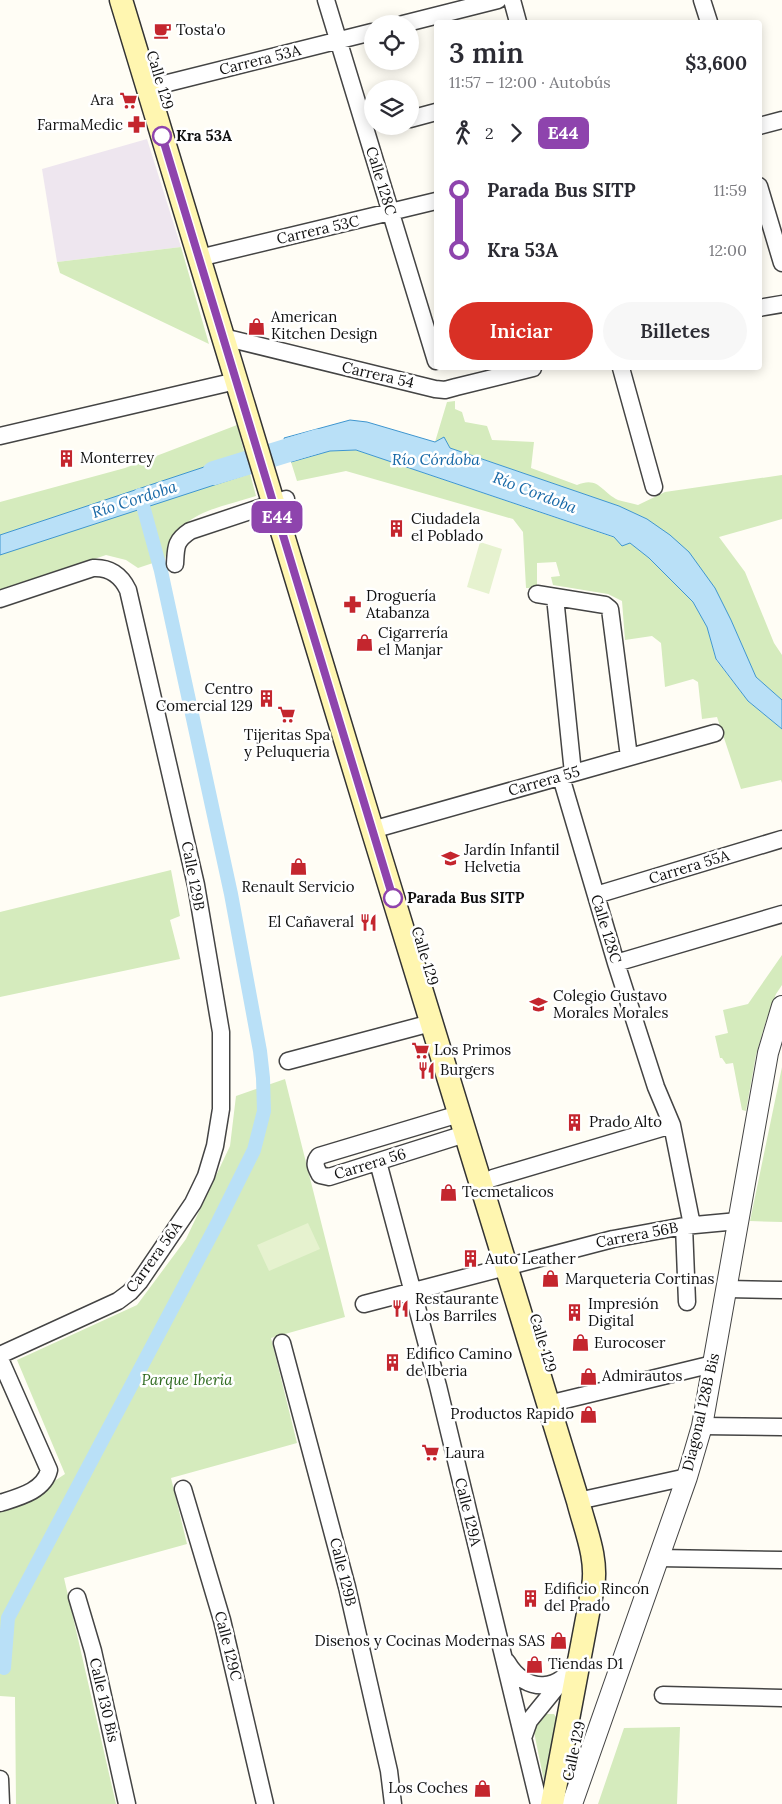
<!DOCTYPE html>
<html lang="es">
<meta charset="utf-8">
<style>
:root{--surface:#fff;--page:#f7f7f7;--text:#2b2b33;--muted:#7c7c81;--accent:#d93025}
body{margin:0;font-family:Lora,serif;background:var(--page);color:var(--text);height:100vh;display:flex;flex-direction:column;font-size:19px;white-space:nowrap}
*{box-sizing:border-box;margin:0}
p{font-size:16px;color:var(--muted)}
.icon{flex:none;width:28px;height:28px;fill:none;stroke:currentColor;stroke-width:2;stroke-linecap:round;stroke-linejoin:round}
.map{position:relative;flex:1;overflow:hidden}
.panel{position:absolute;left:434px;top:20px;width:328px;height:350px;display:flex;flex-direction:column;background:var(--surface);border-radius:5px;box-shadow:0 2px 12px #0003}
.panel>*{flex:none}
.badge{padding:0 10px;border-radius:8px;font-size:18px;line-height:32px}
.controls{position:absolute;left:364px;top:15px;display:grid;gap:10px}
.controls a{display:grid;place-items:center;width:55px;height:55px;border-radius:50%;background:var(--surface);box-shadow:0 2px 12px #0003;font-size:25px}
.map>.badge{position:absolute;translate:-50% -50%;box-shadow:0 0 0 2px #fff}
.legs{display:flex;align-items:center;gap:8px;height:55px;padding:0 15px;font-size:16px}
.legs p{margin-inline-start:auto}
.overview{display:flex;align-items:center;justify-content:space-between;height:85px;padding:0 15px}
h1{font-size:28px;font-weight:600;line-height:38px}
.primary-button{display:flex;gap:10px;margin-top:auto;padding:10px 15px}
.primary-button a{flex:1;height:58px;border-radius:30px;background:var(--accent);color:#fff;font-size:20px;font-weight:600;line-height:58px;text-align:center}
.primary-button a+a{background:var(--page);color:var(--text)}
ul{padding:0 15px;list-style:none}
li{display:flex;align-items:center;gap:18px;height:60px;font-size:19px}
li i{display:grid;place-items:center;width:8px;height:100%;margin:0 6px;background:currentColor}
li i::after{content:'';width:12px;height:12px;margin:-6px;border:4px solid;border-radius:50%;background:var(--surface)}
li p{margin-inline-start:auto}
li:first-child i{background:linear-gradient(#0000 50%,currentColor 0)}
li:last-child i{background:linear-gradient(currentColor 50%,#0000 0)}
.map>svg:first-child{display:block}
</style>
<div class="map">
<svg width="782" height="1804" viewBox="0 0 782 1804">
<rect width="100%" height="100%" fill="#fffdf5"/>
<path fill="#eee6ef" d="M147 139 181 247 57 262 42 169Z"/>
<path fill="#d5ebbd" d="M181 247 209 344 60 273 57 262Z
M455 401V409L462 412 465 422 487 426 492 440 534 442 531 468 577 485C599 476 601 492 618 500 624 502 632 503 638 505L665 492 782 475V519L719 537 745 572 774 643 782 655V700L756 677 731 620 647 519 619 506 450 448 444 438 435 442 447 402Z
M237 425 256 496C216 509 176 512 165 559L138 568 126 560 106 555 0 591V502L125 468Z
M356 450 630 543 649 558 693 602 707 627 716 660 748 701 782 729V783L781 780 741 789 717 717 702 719 698 682 693 679 665 687 661 643 652 636 625 640 622 601 608 594 553 585 551 577 560 576 556 562 537 563V588H526L523 532 513 519 346 471 297 481 291 462 330 451Z
M171 870 180 916 170 920 180 959 0 997V912Z
M782 955V985L776 994 766 1021 756 1055 746 1111 742 1110 733 1063 726 1064 722 1058H720L715 1036 728 1033 723 1010 748 1004Z
M782 1067V1222L750 1221Z
M285 1079 345 1317 271 1338 297 1443 171 1478 187 1544 64 1578 116 1804H16L15 1697 0 1696V1506L35 1494 65 1474 17 1360 137 1305 186 1239 230 1146 236 1096Z
M539 1714H554L558 1720 547 1796 533 1727Z
M680 1727 677 1804H598L624 1728Z"/>
<path fill="#e6f2cf" d="M480 542 502 549 489 594 467 587Z
M308 1223 320 1249 269 1271 257 1245Z"/>
<path fill="#b9e0f7" stroke="#3f96cf" d="M350 420 367 422 435 442 444 437 450 448 619 506 647 519 670 535 689 552 715 588 731 620 756 677 782 700V729L748 701 716 659 707 627 693 602 649 558 630 543 622 546 614 537 356 450 330 451 291 462 284 438Z
M243 454 248 474 0 555V535Z"/>
<g fill="none" stroke-linecap="round" stroke-linejoin="round">
<path stroke="#b9e0f7" stroke-width="14" d="M4 1668 8 1618 218 1222 254 1150 264 1111 263 1078 260 1051 231 894 161 571 140 495"/>
<path stroke="#b9e0f7" stroke-width="24" d="M214 473 318 441"/>
<defs>
<path id="minor" d="M326 0 436 361
M512 0 518 22
M702 0 709 22
M403 24 498 0
M148 88 372 32
M410 119 436 112
M759 126 782 120
M759 186 782 263
M199 258 436 201
M759 308 782 304
M223 337 435 389 445 390 456 387 533 368
M621 368 654 487
M0 436 236 381
M175 564C176 547 175 541 190 531L286 499
M537 594 605 605 610 609 629 757
M555 597 573 773
M0 599 93 568C109 567 121 575 128 590L196 885 221 1032V1109L215 1146 206 1176 193 1203 140 1281 130 1292 118 1301 0 1355
M561 777 616 963 656 1087 672 1125 692 1225
M372 830 715 733
M596 895 782 839
M616 963 782 914
M288 1061 431 1023
M459 1114 319 1156C313 1163 316 1168 320 1175L329 1177 465 1134
M378 1162 438 1386 539 1804
M493 1178 672 1125
M684 1226 687 1302
M727 1289 782 1290
M364 1304 613 1239 684 1226 738 1221
M282 1343 347 1587 389 1771 393 1804
M0 1359 49 1470C44 1491 19 1497 0 1503
M548 1404 713 1364
M702 1426 782 1427
M183 1489 222 1620 265 1804
M578 1501 687 1477
M658 1558 782 1560
M77 1597 93 1651 127 1804
M507 1662C526 1695 562 1692 577 1659
M663 1695 782 1698
M523 1738 529 1721 564 1678
M0 1779 1 1804"/>
<path id="tertiary" d="M572 1804 687 1477 702 1426 768 1053 782 1006"/>
<path id="secondary" d="M121 0 369 819 578 1501C585 1529 598 1558 593 1587L552 1804"/>
</defs>
<use href="#minor" stroke="#444" stroke-width="19"/>
<use href="#tertiary" stroke="#444" stroke-width="22"/>
<use href="#secondary" stroke="#333" stroke-width="25"/>
<use href="#minor" stroke="#fff" stroke-width="16"/>
<use href="#tertiary" stroke="#fff" stroke-width="20"/>
<use href="#secondary" stroke="#fff6b0" stroke-width="22"/>
</g>
<g fill="none" stroke-linecap="round" stroke-linejoin="round">
<defs>
<path id="line-1" d="M162 136 393 898"/>
</defs>
<use href="#line-1" stroke="#fff" stroke-width="11"/>
<use href="#line-1" stroke="#8e44ad" stroke-width="8"/>
</g>
<defs>
<symbol id="cafe-bare" viewBox="-9 -9 18 18"><path d="M-5.5-4.5H6V0H3Q3 3.5 0 3.5H-2.5Q-5.5 3.5-5.5 0ZM3-3.2v2h1.7v-2ZM-6 4.5H4V6H-6Z" fill="#c4262e" stroke="#fff" stroke-width="2.5" paint-order="stroke"/></symbol>
<symbol id="supermarket-bare" viewBox="-9 -9 18 18"><path d="M-6-5.5h2.5l.6 2H6L4.5 2H-2.5L-4.4-4H-6ZM-1.5 3.2a1.3 1.3 0 1 0 .1 0ZM3 3.2a1.3 1.3 0 1 0 .1 0Z" fill="#c4262e" stroke="#fff" stroke-width="2.5" paint-order="stroke"/></symbol>
<symbol id="pharmacy-bare" viewBox="-9 -9 18 18"><path d="M-2-6h4v4h4v4h-4v4h-4v-4h-4v-4h4Z" fill="#c4262e" stroke="#fff" stroke-width="2.5" paint-order="stroke"/></symbol>
<symbol id="shop-bare" viewBox="-9 -9 18 18"><path d="M-5-2.5h2.3a2.7 3.5 0 0 1 5.4 0H5L5.5 6h-11ZM-1.5-2.5h3a1.5 2.3 0 0 0-3 0Z" fill="#c4262e" stroke="#fff" stroke-width="2.5" paint-order="stroke"/></symbol>
<symbol id="building-bare" viewBox="-9 -9 18 18"><path d="M-4-6H4V6H1V3H-1V6H-4ZM-2.5-4.3h1.7v1.8h-1.7ZM.8-4.3h1.7v1.8H.8ZM-2.5-1h1.7V.8h-1.7ZM.8-1h1.7V.8H.8Z" fill="#c4262e" stroke="#fff" stroke-width="2.5" paint-order="stroke"/></symbol>
<symbol id="school-bare" viewBox="-9 -9 18 18"><path d="M0-5L7-2L0 1L-7-2ZM-4 1L0 2.5L4 1V4Q0 6-4 4Z" fill="#c4262e" stroke="#fff" stroke-width="2.5" paint-order="stroke"/></symbol>
<symbol id="restaurant-bare" viewBox="-9 -9 18 18"><path d="M-5-6h1v4h1v-4h1v4h1v-4h1v5L-1.5 .5V6h-2V.5L-5-1ZM5-6V6H3V1.5H1.5Q1.5-4 5-6Z" fill="#c4262e" stroke="#fff" stroke-width="2.5" paint-order="stroke"/></symbol>
</defs>
<g fill-rule="evenodd">
<use href="#cafe-bare" x="150" y="18" width="25" height="25"/>
<use href="#supermarket-bare" x="116" y="88" width="25" height="25"/>
<use href="#pharmacy-bare" x="124" y="112" width="25" height="25"/>
<use href="#shop-bare" x="244" y="314" width="25" height="25"/>
<use href="#building-bare" x="54" y="446" width="25" height="25"/>
<use href="#building-bare" x="384" y="516" width="25" height="25"/>
<use href="#pharmacy-bare" x="340" y="592" width="25" height="25"/>
<use href="#shop-bare" x="352" y="630" width="25" height="25"/>
<use href="#building-bare" x="254" y="686" width="25" height="25"/>
<use href="#supermarket-bare" x="274" y="702" width="25" height="25"/>
<use href="#school-bare" x="438" y="846" width="25" height="25"/>
<use href="#shop-bare" x="286" y="854" width="25" height="25"/>
<use href="#restaurant-bare" x="356" y="910" width="25" height="25"/>
<use href="#school-bare" x="526" y="992" width="25" height="25"/>
<use href="#supermarket-bare" x="408" y="1038" width="25" height="25"/>
<use href="#restaurant-bare" x="414" y="1058" width="25" height="25"/>
<use href="#building-bare" x="562" y="1110" width="25" height="25"/>
<use href="#shop-bare" x="436" y="1180" width="25" height="25"/>
<use href="#building-bare" x="458" y="1246" width="25" height="25"/>
<use href="#shop-bare" x="538" y="1266" width="25" height="25"/>
<use href="#restaurant-bare" x="388" y="1296" width="25" height="25"/>
<use href="#building-bare" x="562" y="1300" width="25" height="25"/>
<use href="#shop-bare" x="568" y="1330" width="25" height="25"/>
<use href="#building-bare" x="380" y="1350" width="25" height="25"/>
<use href="#shop-bare" x="576" y="1364" width="25" height="25"/>
<use href="#shop-bare" x="576" y="1402" width="25" height="25"/>
<use href="#supermarket-bare" x="418" y="1440" width="25" height="25"/>
<use href="#building-bare" x="518" y="1586" width="25" height="25"/>
<use href="#shop-bare" x="546" y="1628" width="25" height="25"/>
<use href="#shop-bare" x="522" y="1652" width="25" height="25"/>
<use href="#shop-bare" x="470" y="1776" width="25" height="25"/>
</g>
<g fill="#fff" stroke="#8e44ad" stroke-width="2.5">
<circle cx="162" cy="136" r="9"/>
<circle cx="393" cy="898" r="9"/>
</g>
<g text-anchor="middle" stroke-width="5" stroke-linejoin="round" paint-order="stroke">
<g font-size="15" fill="#111" stroke="#fff" text-anchor="start">
<text x="176" y="35">Tosta'o</text>
<text x="114" y="105" text-anchor="end">Ara</text>
<text x="123" y="130" text-anchor="end">FarmaMedic</text>
<text x="271" y="322">American<tspan x="271" dy="17">Kitchen Design</tspan></text>
<text x="80" y="463">Monterrey</text>
<text x="411" y="524">Ciudadela<tspan x="411" dy="17">el Poblado</tspan></text>
<text x="366" y="601">Droguería<tspan x="366" dy="17">Atabanza</tspan></text>
<text x="378" y="638">Cigarrería<tspan x="378" dy="17">el Manjar</tspan></text>
<text x="253" y="694" text-anchor="end">Centro<tspan x="253" dy="17">Comercial 129</tspan></text>
<text x="287" y="740" text-anchor="middle">Tijeritas Spa<tspan x="287" dy="17">y Peluqueria</tspan></text>
<text x="464" y="855">Jardín Infantil<tspan x="464" dy="17">Helvetia</tspan></text>
<text x="298" y="892" text-anchor="middle">Renault Servicio</text>
<text x="354" y="927" text-anchor="end">El Cañaveral</text>
<text x="553" y="1001">Colegio Gustavo<tspan x="553" dy="17">Morales Morales</tspan></text>
<text x="434" y="1055">Los Primos</text>
<text x="440" y="1075">Burgers</text>
<text x="589" y="1127">Prado Alto</text>
<text x="462" y="1197">Tecmetalicos</text>
<text x="485" y="1264">Auto Leather</text>
<text x="565" y="1284">Marqueteria Cortinas</text>
<text x="415" y="1304">Restaurante<tspan x="415" dy="17">Los Barriles</tspan></text>
<text x="588" y="1309">Impresión<tspan x="588" dy="17">Digital</tspan></text>
<text x="594" y="1348">Eurocoser</text>
<text x="406" y="1359">Edifico Camino<tspan x="406" dy="17">de Iberia</tspan></text>
<text x="602" y="1381">Admirautos</text>
<text x="574" y="1419" text-anchor="end">Productos Rapido</text>
<text x="445" y="1458">Laura</text>
<text x="544" y="1594">Edificio Rincon<tspan x="544" dy="17">del Prado</tspan></text>
<text x="545" y="1646" text-anchor="end">Disenos y Cocinas Modernas SAS</text>
<text x="548" y="1669">Tiendas D1</text>
<text x="468" y="1793" text-anchor="end">Los Coches</text>
</g>
<g font-size="15" fill="#111" stroke="#fff">
<text transform="translate(260 60) rotate(-14)" y="5">Carrera 53A</text>
<text transform="translate(160 80) rotate(73)" y="5">Calle 129</text>
<text transform="translate(381 181) rotate(73)" y="5">Calle 128C</text>
<text transform="translate(318 230) rotate(-13)" y="5">Carrera 53C</text>
<text transform="translate(378 375) rotate(13)" y="5">Carrera 54</text>
<text transform="translate(544 781) rotate(-16)" y="5">Carrera 55</text>
<text transform="translate(689 867) rotate(-17)" y="5">Carrera 55A</text>
<text transform="translate(193 876) rotate(79)" y="5">Calle 129B</text>
<text transform="translate(606 929) rotate(73)" y="5">Calle 128C</text>
<text transform="translate(425 956) rotate(73)" y="5">Calle 129</text>
<text transform="translate(370 1164) rotate(-17)" y="5">Carrera 56</text>
<text transform="translate(637 1235) rotate(-11)" y="5">Carrera 56B</text>
<text transform="translate(154 1257) rotate(-54)" y="5">Carrera 56A</text>
<text transform="translate(543 1343) rotate(73)" y="5">Calle 129</text>
<text transform="translate(701 1412) rotate(-77)" y="5">Diagonal 128B Bis</text>
<text transform="translate(468 1512) rotate(76)" y="5">Calle 129A</text>
<text transform="translate(343 1572) rotate(76)" y="5">Calle 129B</text>
<text transform="translate(228 1646) rotate(76)" y="5">Calle 129C</text>
<text transform="translate(104 1700) rotate(77)" y="5">Calle 130 Bis</text>
<text transform="translate(574 1751) rotate(-78)" y="5">Calle 129</text>
</g>
<g font-size="15" font-weight="bold" fill="#111" stroke="#fff" text-anchor="start">
<text x="176" y="141">Kra 53A</text>
<text x="407" y="903">Parada Bus SITP</text>
</g>
<g font-size="15" font-style="italic" fill="#2f6b1f" stroke="#fff">
<text x="187" y="1385">Parque Iberia</text>
</g>
<g font-size="16" font-style="italic" fill="#1768a6" stroke="#fff">
<text x="436" y="465">Río Córdoba</text>
<text transform="translate(535 492) rotate(21)" y="6">Río Cordoba</text>
<text transform="translate(134 499) rotate(-18)" y="6">Río Cordoba</text>
</g>
</g>
</svg>
<div class="controls">
<a><svg class="icon" aria-label="locate" viewBox="0 0 24 24"><circle cx="12" cy="12" r="6"/><path d="M12 2v4M12 18v4M2 12h4M18 12h4"/></svg></a>
<a><svg class="icon" aria-label="layers" viewBox="0 0 24 24"><path d="M12 4l9 5-9 5-9-5zM3 14l9 5 9-5"/></svg></a>
</div>
<b class="badge" style="left:277px;top:517px;background:#8e44ad;color:#fff">E44</b>
<section class="panel">
<div class="overview"><div><h1>3 min</h1><p>11:57 – 12:00 · Autobús</p></div><b>$3,600</b></div>
<div class="legs"><svg class="icon" aria-label="walk" viewBox="0 0 24 24"><circle cx="13" cy="4" r="2"/><path d="M13 8l-2 6 4 7M11 14l-3 7M7 12l3-4h3l4 4"/></svg>2<svg class="icon" aria-label="forward" viewBox="0 0 24 24"><path d="M9 5l7 7-7 7"/></svg><b class="badge" style="background:#8e44ad;color:#fff">E44</b></div>
<ul>
<li><i style="color:#8e44ad"></i><b>Parada Bus SITP</b><p>11:59</p></li>
<li><i style="color:#8e44ad"></i><b>Kra 53A</b><p>12:00</p></li>
</ul>
<div class="primary-button"><a>Iniciar</a><a>Billetes</a></div>
</section>
</div>
